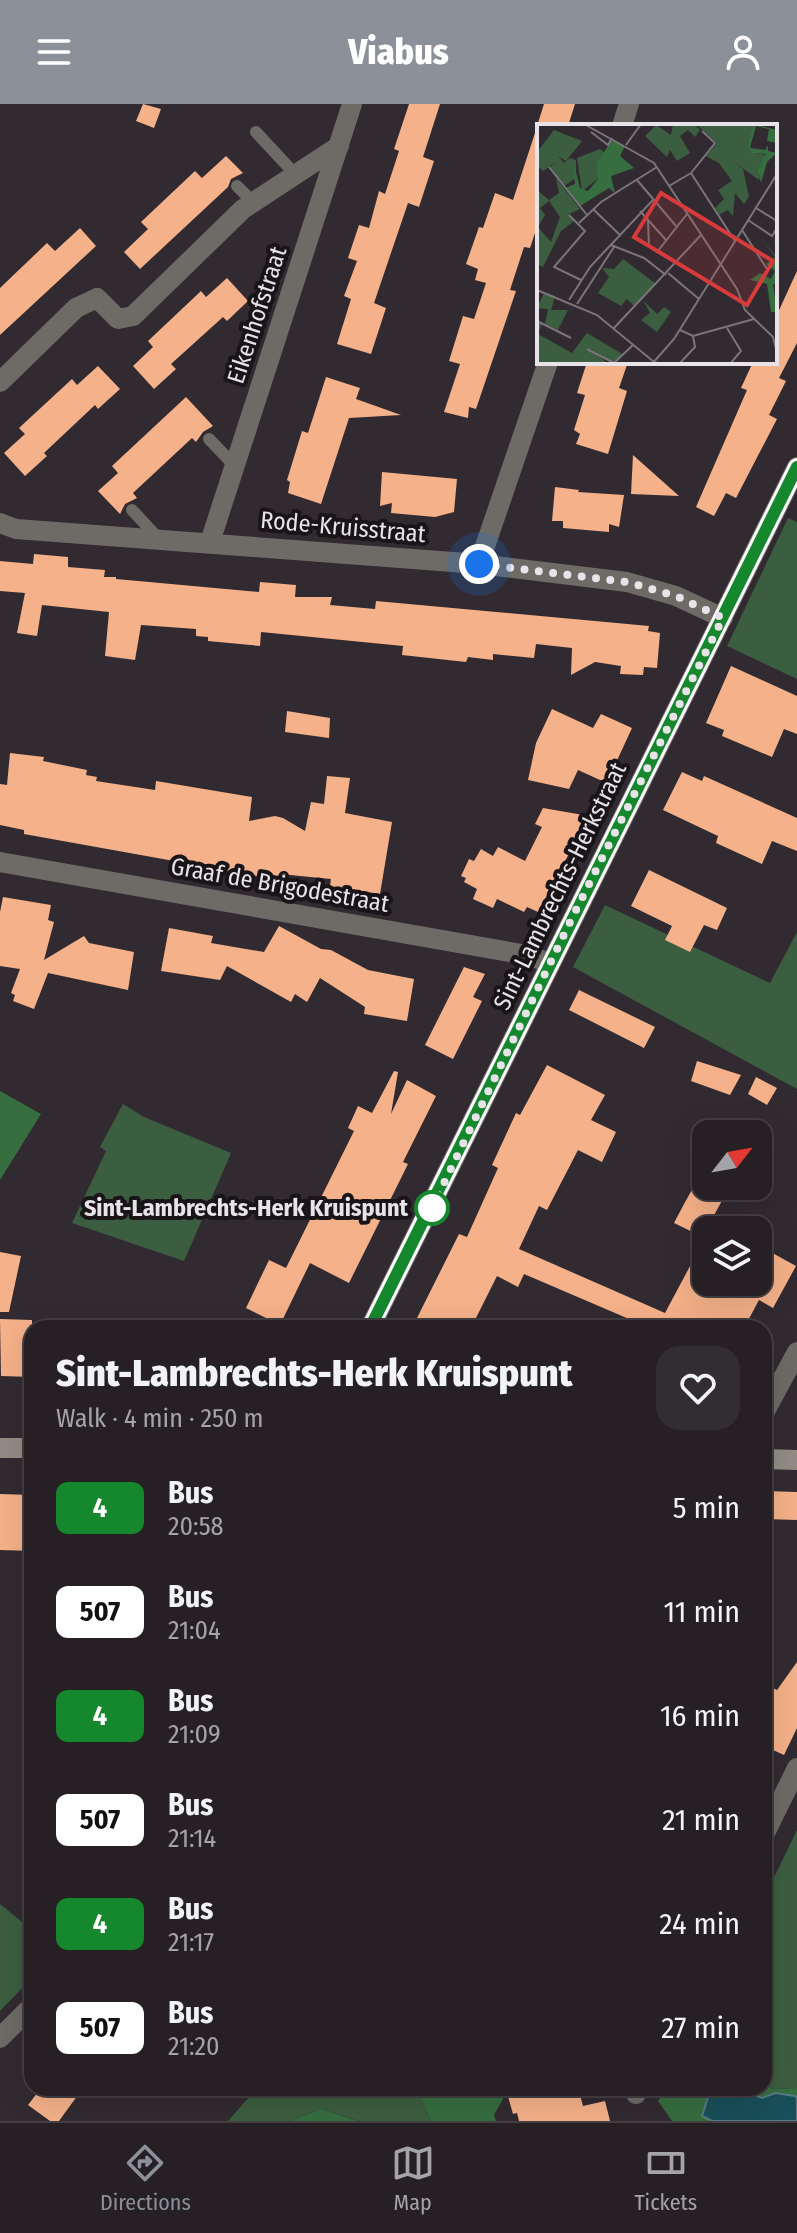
<!DOCTYPE html>
<meta charset="utf-8">
<style>
:root{--surface:#262025;--page:#322d32;--text:#f1f3f6;--muted:#a4a3a7;--line:#423e42;--accent:#8c9099}
body{margin:0;font-family:"Fira Sans Condensed",sans-serif;background:var(--page);color:var(--text);height:100vh;display:flex;flex-direction:column;font-size:30px;white-space:nowrap}
*{box-sizing:border-box;margin:0}
p{font-size:26px;color:var(--muted)}
.icon{flex:none;width:44px;height:44px;fill:none;stroke:currentColor;stroke-width:2;stroke-linecap:round;stroke-linejoin:round}
.map{position:relative;flex:1;overflow:hidden}
.sheet{position:absolute;left:24px;top:1216px;width:748px;height:776px;display:flex;flex-direction:column;background:var(--surface);border-radius:24px;box-shadow:0 8px 32px #0002,0 0 0 2px var(--line)}
.sheet>*{flex:none}
.badge{padding:0 16px;border-radius:12px;font-size:28px;line-height:52px}
.needle{width:52px;rotate:59deg}
.controls{position:absolute;left:692px;top:1016px;display:grid;gap:16px}
.controls a{display:grid;place-items:center;width:80px;height:80px;border-radius:16px;background:var(--surface);box-shadow:0 8px 32px #0002,0 0 0 2px var(--line);font-size:40px}
.you{position:absolute;width:40px;height:40px;margin:-20px;border:6px solid #fff;border-radius:50%;background:#1a73e8;box-shadow:0 0 0 12px #1a73e833}
.map>.badge{position:absolute;translate:-50% -50%;box-shadow:0 0 0 4px #fff}
.round{display:grid;place-items:center;flex:none;width:84px;height:84px;border-radius:24px;background:var(--page)}
.headline{display:flex;align-items:center;justify-content:space-between;height:136px;padding:0 32px}
h1{font-size:38px;font-weight:800;line-height:60px}
ul{padding:0;list-style:none}
li{display:flex;align-items:center;gap:24px;height:104px;padding:0 32px}
li div{flex:1}
li b{display:block;font-size:30px}
li em{font-style:normal}
li .badge{min-width:88px;font-weight:700;text-align:center}
header{display:flex;justify-content:space-between;align-items:center;height:104px;padding:0 32px;background:var(--accent);color:#fff;font-size:36px;font-weight:800}
.dock{display:flex;justify-content:space-around;align-items:center;height:112px;border-top:2px solid var(--line);background:var(--surface);font-size:22px;color:var(--muted)}
.dock a{display:grid;justify-items:center;gap:4px}
.dock .active{color:var(--accent)}
.map>svg:first-child{display:block}
</style>
<header><svg class="icon" aria-label="menu" viewBox="0 0 24 24"><path d="M4 6h16M4 12h16M4 18h16"/></svg>Viabus<svg class="icon" aria-label="person" viewBox="0 0 24 24"><circle cx="12" cy="8" r="4"/><path d="M4 21q1-7 8-7t8 7"/></svg></header>
<div class="map">
<svg width="797" height="2017" viewBox="0 0 797 2017">
<rect width="100%" height="100%" fill="#322a31"/>
<path fill="#3c5e40" d="M788 414 797 418V575L727 542Z
M605 801 770 879 797 828V985L573 863Z
M123 1000 144 1013 231 1049 184 1157 72 1119 106 1047 100 1043Z
M797 1726V1984L772 1985 764 1980V1794Z
M0 1800 32 1826V1874L0 1907Z
M257 1984H417L431 2017H359L321 2005 290 2017H228Z"/>
<path fill="#366e3f" d="M0 987 41 1010 0 1076Z
M764 1980 772 1985 797 1984V2017H672L658 1997 666 1984H764Z
M417 1984H509L494 2011 496 2017H431Z
M321 2005 358 2017H359H290Z"/>
<path fill="#194f59" stroke="#577b84" stroke-width="2" d="M711 1984 745 1987 762 1994 775 1989 795 1992 797 1994V2017H712L702 2012Z"/>
<path fill="#f5b189" d="M143 0 161 5 154 24 136 17Z
M409 0H440L423 53 434 57 419 103 408 99 374 199 386 204 371 250 337 240 351 195 344 192 357 157 348 154 359 121 369 124 379 87 385 90 399 47 394 45Z
M544 0H575L568 22H537Z
M535 29 539 30V117L530 144 524 143 510 186 516 187 476 305 469 303 468 314 444 308 460 260 449 257 463 212 474 215 486 179 475 176 478 165 466 160 479 123 483 124 495 89 513 96Z
M226 52 243 69 231 75 228 83 140 165 124 148 148 125 141 118 195 67 202 74Z
M80 124 96 142 0 231V184L47 139 55 147Z
M797 167V239L779 274 786 277 769 311 777 315 736 394 726 389 714 412 696 403 747 286 741 284 753 258H775V215Z
M227 174 248 197 227 217 223 213 171 260 176 265 154 285 133 262 153 243 148 237 201 187 206 193Z
M587 258H628L619 284 627 287 608 350 576 340 580 330 574 326 585 291 577 289Z
M98 262 120 285 98 305 95 301 44 349 47 352 25 372 4 349 25 330 19 324 72 275 77 281Z
M326 273 360 284 356 295 401 311 349 314 321 400 288 389 290 378 287 376 302 327 308 329Z
M186 293 213 322 203 328 196 338 192 334 133 389 137 394 125 400 120 410 98 387 118 369 112 362Z
M633 351 679 392 631 390Z
M382 368 457 375 454 408 435 413 391 409 392 399 380 402Z
M555 383 579 386 578 388 624 391 619 423 609 420V428L563 424V417H552Z
M34 450 68 453V463L105 466 104 473H116V475L259 488 260 478 296 481 295 493H332L330 501 375 505 376 497 649 522 648 527 660 529 657 564 644 563 643 571 620 570 621 562 595 558 571 571 572 544 536 540 534 554 493 550V556L468 553 466 558 402 551 403 542 261 528 260 542 208 537V533L196 532V525L141 521 135 556 105 552 109 508 42 501 37 532 17 529 25 489 0 487V457L33 460Z
M731 562 797 592V630L784 625 772 653 722 632 724 626 706 619Z
M552 605 593 624 601 610 632 624 608 676H600L578 666 569 685 528 676 536 639Z
M287 607 330 614 329 634 285 628Z
M10 649 44 653 43 657 87 666 86 671 97 673 96 677 155 686 156 677 252 693 249 717 275 712 283 714 305 727 311 698 324 700 327 672 350 674 345 709 392 718 380 790 330 782 331 775 280 770 279 776 24 730V726L0 721V680L7 681Z
M682 668 702 677 704 672 797 714V747L772 737 762 760 716 739 718 732 663 706Z
M543 704 589 712 538 808 527 803 524 808 497 795 493 804 473 795 477 785 464 778 466 774 461 772 469 755 474 757 481 745 493 752 498 743 525 757 542 723 535 720Z
M649 766 727 804 717 826 704 821 690 848 665 836 672 822 631 802Z
M3 793 51 801 48 816 54 818 44 856 84 832 89 839 134 848 128 886 48 869 34 905 13 897 15 891 11 889 20 865 0 862V808Z
M279 822 321 845 331 846 368 866 414 875 407 917 364 910 365 903 320 874 307 898 295 890 291 898 227 862 220 876 161 867 169 824 213 832 211 839 264 848Z
M464 863 485 870 473 893 482 897 453 955 425 941Z
M579 886 655 923 644 944 569 906Z
M697 957 741 971 730 991 691 977Z
M547 961 605 991 591 1016 616 1028 602 1058 578 1046 547 1106 539 1102 519 1145 665 1209 705 1134 674 1119 684 1100 694 1082H730L706 1126V1178H758V1141L796 1162 773 1204 759 1196 744 1224H650L524 1170 518 1183 497 1172 471 1224H412L459 1130 467 1133 498 1064 492 1061 516 1009 520 1011Z
M394 967 398 968 391 1010 407 976 436 992 403 1058 408 1060 349 1179 310 1159 280 1221 246 1204 269 1156 286 1164 354 1027 348 1024 358 1002 372 1009Z
M756 973 777 984 767 1001 748 990Z
M0 1148 21 1152 9 1208H0Z
M0 1215 32 1216V1273L1 1272Z
M764 1387 797 1388V1416L764 1415Z
M0 1390 32 1391V1447L0 1446Z
M797 1558V1624L784 1651 764 1642V1580L777 1586Z
M41 1984H83L59 2017H50L28 2001Z
M527 1984H565L568 1994 580 1991 583 2002 605 1997 610 2017H519L517 2009 513 2010 507 1989Z"/>
<g fill="none" stroke-linecap="round" stroke-linejoin="round">
<path stroke="#6d6b66" stroke-width="12" d="M256 28 295 70
M237 82 254 99
M209 335 235 362
M132 406 159 435"/>
<path stroke="#6d6b66" stroke-width="20" d="M622 22 629 0
M0 278 76 204 97 194 118 215 133 212 243 105 339 42
M0 419 16 425 479 460 627 478 676 492 723 514
M210 438 352 0
M479 460 548 258
M0 758 527 851 550 859
M764 1309 797 1248
M764 1731 797 1664
M636 1990 639 1984"/>
<path stroke="#6d6b66" stroke-width="20" d="M370 1224 797 363
M0 1934 32 1902"/>
<path stroke="#918d86" stroke-width="20" d="M0 1344H32
M764 1355 797 1356"/>
</g>
<g fill="none" stroke-linecap="round" stroke-linejoin="round">
<defs>
<path id="line" d="M370 1224 797 363"/>
</defs>
<use href="#line" stroke="#fff" stroke-width="18"/>
<use href="#line" stroke="#15882e" stroke-width="12"/>
<path stroke="#e8e3e8" stroke-width="8" stroke-dasharray="0 14.4" d="M432 1104 571 816 723 514 676 492 627 478 479 460"/>
</g>
<circle fill="#fff" stroke="#15882e" stroke-width="4" cx="432" cy="1104" r="16"/>
<g text-anchor="middle" stroke-width="8" stroke-linejoin="round" paint-order="stroke">
<g font-size="24" fill="#e8e3e8" stroke="#181417">
<text transform="translate(257 211) rotate(-72)" y="8">Eikenhofstraat</text>
<text transform="translate(343 423) rotate(5)" y="8">Rode-Kruisstraat</text>
<text transform="translate(280 781) rotate(10)" y="8">Graaf de Brigodestraat</text>
<text transform="translate(560 782) rotate(-64)" y="8">Sint-Lambrechts-Herkstraat</text>
</g>
<g font-size="24" font-weight="bold" fill="#e8e3e8" stroke="#181417" text-anchor="end">
<text x="408" y="1112">Sint-Lambrechts-Herk Kruispunt</text>
</g>
</g>
<g transform="translate(537 20)">
<rect width="240" height="240" fill="#322a31"/>
<path d="M136 0H157L163 6 158 13 151 6 143 12 153 29 140 37 133 26 130 33 108 12 119 1 134 11ZM159 0H216L213 28 229 31 222 56 190 33 206 45 212 73 207 80 198 69 196 92 191 86 182 91 178 84 187 75 181 66 195 57 182 39 169 32 180 19ZM17 6 45 17 29 37 21 32 27 39 33 34 39 36V54L27 62 13 43 22 36 6 47 0 42V28ZM63 25 69 30 61 55 45 67 40 34ZM19 54 43 85 32 90 37 97 24 107 6 143 0 140V66L12 76 22 69ZM12 77 23 93 14 118 1 103 8 91 3 84ZM86 135 119 160 97 182 90 175 84 182 61 169 72 153 65 144 77 145ZM7 169 18 172 14 186H31L21 206 8 200 11 185 0 184ZM106 176 120 190 127 183 134 188 120 208 104 196 113 189ZM0 198 5 200 1 210 35 229 50 209 87 231 76 238 51 224 72 240H5L0 235Z" fill="#3c5e40" fill-rule="evenodd"/>
<path d="M216 0 240 6V19L230 17 232 5 219 2 213 24 228 26 231 21V27L240 29 230 38 224 59 221 46 229 30 214 29 211 23ZM76 15 88 22 83 32 97 44 74 52 78 69 72 64 43 82 28 64 38 60 36 36 43 64 51 67 61 55 60 38ZM225 115 240 134V160H236L240 188H234L230 160 213 156 223 149 234 155 238 147 229 140 238 133Z" fill="#366e3f"/>
<path fill="none" stroke="#7b747a" stroke-width="2" d="M47 0 117 39 200 165 208 186 236 213 240 229M54 8 71 21 75 14M89 21 104 0M12 43 50 91M154 49 178 19 165 7M100 56 139 102M132 62 154 49 198 117M219 84 240 97M56 85 84 112M103 87 129 116M32 91 48 107 17 143 44 156M111 96 112 122 120 128 150 90M211 96 235 112 240 104M42 99 64 78 120 43M205 106 230 145M74 121 107 134 129 151M131 149 162 175M0 166 60 191 117 238M32 176 53 143 116 76M40 180 77 123M0 197 34 214M77 204 164 111M190 204 204 227 193 240M143 206 156 212 217 195M50 225 77 239 96 221M115 240 137 215 240 50M142 240 158 223 156 212"/>
<path fill="#d83b3b" fill-opacity="0.15" stroke="#d83b3b" stroke-width="4" d="M124 69 236 137 210 181 97 113Z"/>
<rect width="240" height="240" fill="none" stroke="#e8e3e8" stroke-width="4"/>
</g>
</svg>
<div class="controls">
<a><svg class="needle" viewBox="-14 -14 28 28"><path d="M0-13l5 13h-10z" fill="#e53935"/><path d="M0 13l5-13h-10z" fill="#a4a3a7"/></svg></a>
<a><svg class="icon" aria-label="layers" viewBox="0 0 24 24"><path d="M12 4l9 5-9 5-9-5zM3 14l9 5 9-5"/></svg></a>
</div>
<div class="you" style="left:479px;top:460px"></div>
<section class="sheet">
<div class="headline"><div><h1>Sint-Lambrechts-Herk Kruispunt</h1><p>Walk · 4 min · 250 m</p></div><a class="round"><svg class="icon" aria-label="heart" viewBox="0 0 24 24"><path d="M12 20l-8-8c-3-5 5-10 8-4 3-6 11-1 8 4z"/></svg></a></div>
<ul>
<li><span class="badge" style="background:#15882e;color:#fff">4</span><div><b>Bus</b><p>20:58</p></div><em>5 min</em></li>
<li><span class="badge" style="background:#fff;color:#111">507</span><div><b>Bus</b><p>21:04</p></div><em>11 min</em></li>
<li><span class="badge" style="background:#15882e;color:#fff">4</span><div><b>Bus</b><p>21:09</p></div><em>16 min</em></li>
<li><span class="badge" style="background:#fff;color:#111">507</span><div><b>Bus</b><p>21:14</p></div><em>21 min</em></li>
<li><span class="badge" style="background:#15882e;color:#fff">4</span><div><b>Bus</b><p>21:17</p></div><em>24 min</em></li>
<li><span class="badge" style="background:#fff;color:#111">507</span><div><b>Bus</b><p>21:20</p></div><em>27 min</em></li>
</ul>
</section>
</div>
<nav class="dock">
<a class="active"><svg class="icon" aria-label="directions" viewBox="0 0 24 24"><path d="M12 3l9 9-9 9-9-9zM9 14v-3h6M13 9l2 2-2 2"/></svg>Directions</a>
<a><svg class="icon" aria-label="map" viewBox="0 0 24 24"><path d="M3 6l6-2 6 2 6-2v14l-6 2-6-2-6 2zM9 4v14M15 6v14"/></svg>Map</a>
<a><svg class="icon" aria-label="tickets" viewBox="0 0 24 24"><path d="M3 7h18v10H3zM15 7v10"/></svg>Tickets</a>
</nav>
